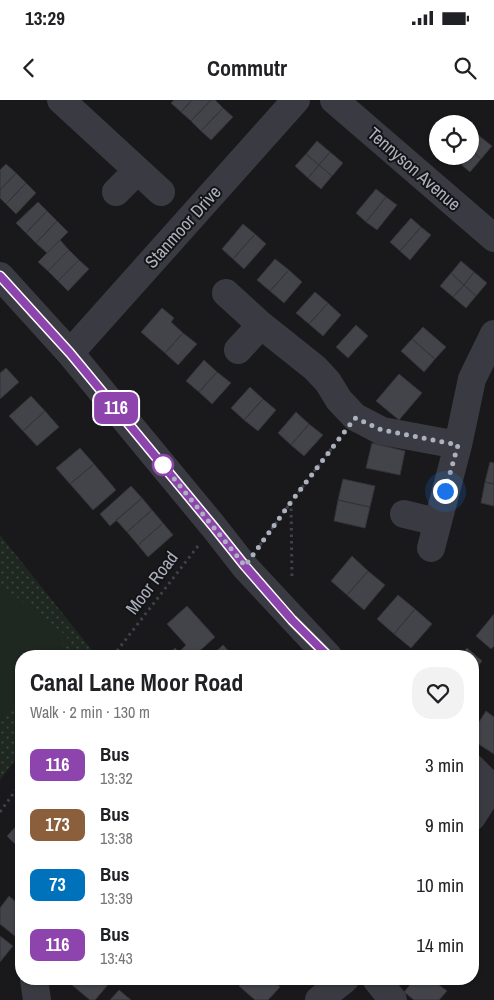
<!DOCTYPE html>
<meta charset="utf-8">
<style>
:root{--surface:#fff;--page:#f2f2f2;--text:#202124;--muted:#757577}
body{margin:0;font-family:"Archivo Narrow",sans-serif;background:var(--page);color:var(--text);height:100vh;display:flex;flex-direction:column;font-size:19px;white-space:nowrap}
*{box-sizing:border-box;margin:0}
p{font-size:16px;color:var(--muted)}
.icon{flex:none;width:28px;height:28px;fill:none;stroke:currentColor;stroke-width:2;stroke-linecap:round;stroke-linejoin:round}
.map{position:relative;flex:1;overflow:hidden}
.panel{position:absolute;left:15px;top:550px;width:464px;height:335px;display:flex;flex-direction:column;background:var(--surface);border-radius:20px;box-shadow:0 1px 4px #0004}
.panel>*{flex:none}
.badge{padding:0 10px;border-radius:8px;font-size:18px;line-height:32px}
.fabs{position:absolute;left:429px;top:15px;display:grid;gap:10px}
.fabs a{display:grid;place-items:center;width:50px;height:50px;border-radius:50%;background:var(--surface);box-shadow:0 1px 4px #0004;font-size:25px}
.you{position:absolute;width:25px;height:25px;margin:-12px;border:4px solid #fff;border-radius:50%;background:#1a73e8;box-shadow:0 0 0 8px #1a73e833}
.map>.badge{position:absolute;translate:-50% -50%;box-shadow:0 0 0 2px #fff}
.round{display:grid;place-items:center;flex:none;width:52px;height:52px;border-radius:20px;background:var(--page)}
.headline{display:flex;align-items:center;justify-content:space-between;height:85px;padding:0 15px}
h1{font-size:24px;font-weight:700;line-height:38px}
ul{padding:0;list-style:none}
li{display:flex;align-items:center;gap:15px;height:60px;padding:0 15px}
li div{flex:1}
li b{display:block;font-size:19px}
li em{font-style:normal}
li .badge{min-width:55px;font-weight:700;text-align:center}
.status{display:flex;justify-content:space-between;align-items:center;height:35px;padding:0 25px;background:var(--surface);direction:ltr}
.status svg{height:14px;fill:currentColor}
header{display:flex;justify-content:space-between;align-items:center;height:65px;padding:0 15px;background:var(--surface);font-size:22px;font-weight:700}
.map>svg:first-child{display:block}
</style>
<div class="status"><b>13:29</b><svg viewBox="0 0 49 12"><path d="M0 12V9h3v3zM5 12V6h3v6zM10 12V3h3v9zM15 12V0h3v12zM26 1h20v11H26zM47 4h2v5h-2z"/></svg></div>
<header><svg class="icon" aria-label="back" viewBox="0 0 24 24"><path d="M15 5l-7 7 7 7"/></svg>Commutr<svg class="icon" aria-label="search" viewBox="0 0 24 24"><circle cx="10" cy="10" r="6"/><path d="M15 15l6 6"/></svg></header>
<div class="map">
<svg width="494" height="900" viewBox="0 0 494 900">
<defs>
<pattern id="green-dots" width="8" height="8" patternUnits="userSpaceOnUse" patternTransform="scale(1.25)"><rect width="8" height="8" fill="#1f2820"/><path d="M2 2h.1M6 6h.1" fill="none" stroke="#3d453e" stroke-width="1.8" stroke-linecap="round"/></pattern>
</defs>
<rect width="100%" height="100%" fill="#19191c"/>
<path fill="url(#green-dots)" d="M0 435 95 554 93 556H21V652L0 680Z"/>
<path fill="#1f2820" d="M0 484 68 537 53 556H21V596L0 623Z"/>
<path fill="#434449" stroke="#333338" d="M174 0H192L181 12 171 3Z
M192 0H211L191 21 181 12Z
M211 0H215L223 8 201 31 191 21Z
M223 8 233 17 211 40 201 31Z
M478 35 492 46 481 59 470 49V44Z
M317 41 330 52 319 65 306 54Z
M470 49 481 59 470 72 456 60 460 56H470Z
M330 52 343 63 332 76 319 65Z
M306 54 319 65 308 78 295 66Z
M6 64 16 73 0 90V70Z
M319 65 332 76 321 89 308 78Z
M16 73 26 83 6 104 0 98V90Z
M26 83 36 93 16 114 6 104Z
M376 89 386 97 366 122 356 113Z
M386 97 397 105 377 130 366 122Z
M38 102 47 111 26 133 16 123Z
M47 111 57 121 36 143 26 133Z
M411 118 421 127 400 151 390 142Z
M57 121 68 132 47 153 36 143Z
M243 124 255 134 233 159 222 149Z
M421 127 431 135 410 160 400 151Z
M255 134 266 144 244 169 233 159Z
M60 140 69 150 48 171 38 162Z
M69 150 79 160 58 181 48 171Z
M275 159 289 170 270 191 257 180Z
M79 160 89 169 68 191 58 181Z
M461 161 474 172 464 185 451 173Z
M289 170 302 182 284 203 270 191Z
M474 172 487 183 476 196 464 185Z
M451 173 464 185 453 197 440 186Z
M464 185 476 196 466 208 453 197Z
M315 192 328 203 309 224 296 213Z
M328 203 341 215 323 236 309 224Z
M162 208 174 218 171 222 183 233 165 253 141 232Z
M356 225 368 236 348 258 336 247Z
M423 227 446 247 435 259 412 239Z
M183 233 197 244 178 265 165 253Z
M412 239 435 259 424 272 401 251Z
M204 260 217 272 199 292 186 281Z
M6 268 19 282 0 299V273Z
M217 272 231 283 212 304 199 292Z
M399 274 422 293 399 320 376 301Z
M250 287 263 299 244 320 231 308Z
M31 296 45 311 23 331 9 316Z
M263 299 276 310 258 331 244 320Z
M45 311 59 327 37 346 23 331Z
M296 312 309 324 291 345 278 333Z
M309 324 323 335 304 356 291 345Z
M372 343 405 351 400 375 366 368Z
M80 348 94 364 70 384 56 368Z
M490 362 494 363V384L485 382Z
M94 364 116 390 93 410 70 384Z
M343 379 375 386 370 407 338 400Z
M485 382 494 384V406L481 403Z
M131 386 142 398 110 426 100 414Z
M142 398 152 410 127 432 116 420Z
M338 400 370 407 365 428 334 421Z
M152 410 163 423 138 445 127 432Z
M163 423 173 435 148 457 138 445Z
M352 456 368 471 347 495 331 481Z
M368 471 385 485 364 510 347 495Z
M398 495 415 509 394 534 377 519Z
M187 506 215 537 194 556H167L175 548 179 552 186 545 167 524Z
M415 509 432 524 411 548 394 534Z
M494 514V546L491 549 476 536Z
M223 545 233 556H211Z
M467 548 482 561 472 573V556H460Z
M486 611 494 617V654L472 640V633Z
M21 721V750L7 736Z
M9 796 21 806V831L16 837 0 824V808Z
M0 836 13 846 0 862Z
M77 879H113L95 900H90L72 885Z
M246 879H272L280 887 268 900H255L239 886Z
M415 879H431L447 891 439 900H414L404 892Z
M119 890 131 900H110Z"/>
<g fill="none" stroke-linecap="round" stroke-linejoin="round">
<path stroke="#404249" stroke-width="3" stroke-dasharray="2.5 4" stroke-linecap="butt" d="M291 402 292 479
M260 445 291 402 341 336
M95 554 97 556
M113 556 198 446
M0 712 21 683"/>
<path stroke="#3a3b42" stroke-width="28" d="M61 0 161 92
M334 0 494 138
M116 92 137 71
M0 176 70 253 213 426 245 467 328 556
M226 193 261 225 315 268 328 282 339 300 355 317 382 331 458 345
M238 250 261 225
M70 253 296 0
M404 414 437 422
M431 448 458 345 472 279 494 234
M472 668 491 687 494 688
M472 717 491 687
M34 879 37 900
M376 879 393 900
M319 900 345 879"/>
</g>
<g fill="none" stroke-linecap="round" stroke-linejoin="round">
<defs>
<path id="line" d="M0 176 70 253 213 426 245 466 292 520 328 556"/>
</defs>
<use href="#line" stroke="#fff" stroke-width="11"/>
<use href="#line" stroke="#8e44ad" stroke-width="8"/>
<path stroke="#abb1bd" stroke-width="5" stroke-dasharray="0 9" d="M163 365 245 466 291 402 355 318 382 330 458 345 445 391"/>
</g>
<circle fill="#fff" stroke="#8e44ad" stroke-width="2.5" cx="163" cy="365" r="10"/>
<g text-anchor="middle" stroke-width="4" stroke-linejoin="round" paint-order="stroke">
<g font-size="18" fill="#abb1bd" stroke="#141417">
<text transform="translate(414 69) rotate(41)" y="6">Tennyson Avenue</text>
<text transform="translate(183 127) rotate(-48)" y="6">Stanmoor Drive</text>
<text transform="translate(152 483) rotate(-53)" y="6">Moor Road</text>
</g>
</g>
</svg>
<div class="fabs">
<a><svg class="icon" aria-label="locate" viewBox="0 0 24 24"><circle cx="12" cy="12" r="6"/><path d="M12 2v4M12 18v4M2 12h4M18 12h4"/></svg></a>
</div>
<div class="you" style="left:445px;top:391px"></div>
<b class="badge" style="left:116px;top:308px;background:#8e44ad;color:#fff">116</b>
<section class="panel">
<div class="headline"><div><h1>Canal Lane Moor Road</h1><p>Walk · 2 min · 130 m</p></div><a class="round"><svg class="icon" aria-label="heart" viewBox="0 0 24 24"><path d="M12 20l-8-8c-3-5 5-10 8-4 3-6 11-1 8 4z"/></svg></a></div>
<ul>
<li><span class="badge" style="background:#8e44ad;color:#fff">116</span><div><b>Bus</b><p>13:32</p></div><em>3 min</em></li>
<li><span class="badge" style="background:#8b5e3c;color:#fff">173</span><div><b>Bus</b><p>13:38</p></div><em>9 min</em></li>
<li><span class="badge" style="background:#0072bc;color:#fff">73</span><div><b>Bus</b><p>13:39</p></div><em>10 min</em></li>
<li><span class="badge" style="background:#8e44ad;color:#fff">116</span><div><b>Bus</b><p>13:43</p></div><em>14 min</em></li>
</ul>
</section>
</div>
